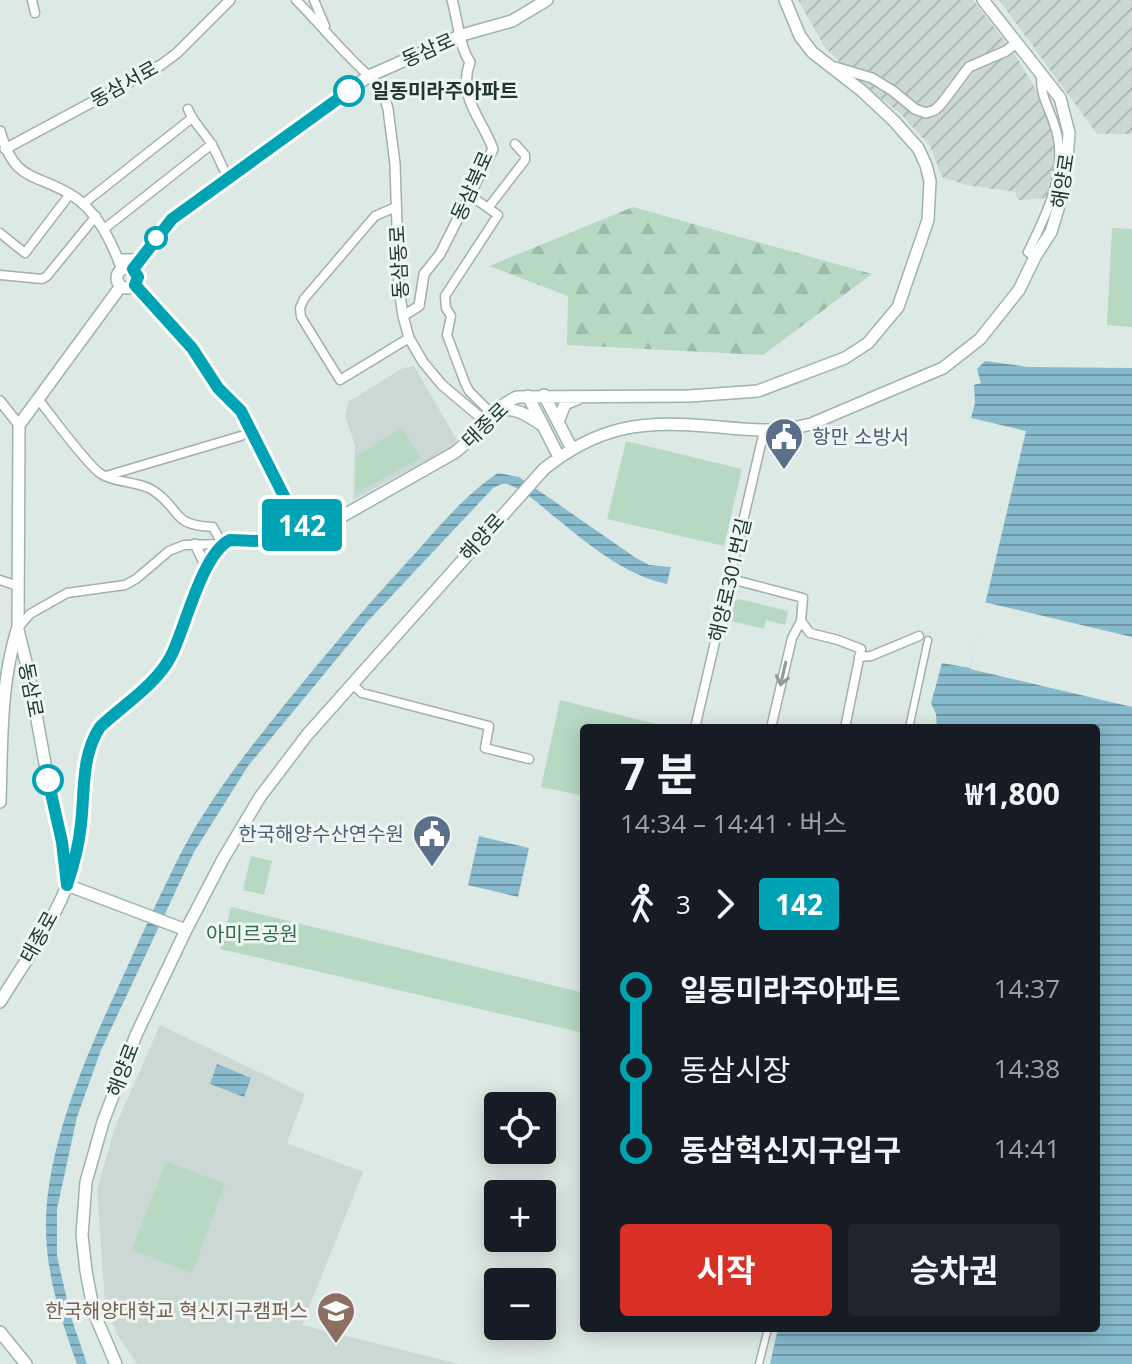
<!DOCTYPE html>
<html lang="ko">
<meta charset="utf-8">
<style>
:root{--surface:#171b24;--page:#20242c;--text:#f1f3f6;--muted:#9ea1a6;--accent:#d93025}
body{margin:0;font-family:"Open Sans","Noto Sans KR",sans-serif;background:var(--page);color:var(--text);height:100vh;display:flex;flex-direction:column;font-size:30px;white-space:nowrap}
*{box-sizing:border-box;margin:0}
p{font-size:26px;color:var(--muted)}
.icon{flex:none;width:44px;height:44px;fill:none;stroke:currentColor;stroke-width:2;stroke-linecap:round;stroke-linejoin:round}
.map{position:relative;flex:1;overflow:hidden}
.side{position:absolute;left:580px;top:724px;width:520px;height:608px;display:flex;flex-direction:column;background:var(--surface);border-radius:8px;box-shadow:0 4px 20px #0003}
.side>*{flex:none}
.badge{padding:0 16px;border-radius:6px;font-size:28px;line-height:52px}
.controls{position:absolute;left:484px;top:1092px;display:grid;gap:16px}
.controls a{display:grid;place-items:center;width:72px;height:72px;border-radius:8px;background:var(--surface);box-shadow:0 4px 20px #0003;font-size:40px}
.map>.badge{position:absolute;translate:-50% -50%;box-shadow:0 0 0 4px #fff}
.legs{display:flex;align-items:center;gap:12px;height:88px;padding:0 40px;font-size:26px}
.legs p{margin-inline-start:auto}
.summary{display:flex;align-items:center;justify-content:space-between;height:136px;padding:0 40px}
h1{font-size:44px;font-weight:700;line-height:60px}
.cta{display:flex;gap:16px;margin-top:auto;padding:16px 40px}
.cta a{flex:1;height:92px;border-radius:8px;background:var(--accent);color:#fff;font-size:32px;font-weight:700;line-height:92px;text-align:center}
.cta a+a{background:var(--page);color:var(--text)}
ul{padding:0 40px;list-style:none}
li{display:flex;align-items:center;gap:28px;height:80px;font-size:30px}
li i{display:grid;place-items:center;width:12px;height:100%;margin:0 10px;background:currentColor}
li i::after{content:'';width:20px;height:20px;margin:-10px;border:6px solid;border-radius:50%;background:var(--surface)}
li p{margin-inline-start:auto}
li:first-child i{background:linear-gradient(#0000 50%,currentColor 0)}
li:last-child i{background:linear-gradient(currentColor 50%,#0000 0)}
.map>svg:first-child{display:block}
</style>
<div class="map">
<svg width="1132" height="1364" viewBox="0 0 1132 1364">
<defs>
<pattern id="industrial-furrows" width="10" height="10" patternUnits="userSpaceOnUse" patternTransform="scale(2)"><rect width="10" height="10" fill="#ccd8d4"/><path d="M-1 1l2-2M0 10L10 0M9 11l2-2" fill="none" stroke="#afbab6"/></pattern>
<pattern id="forest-firs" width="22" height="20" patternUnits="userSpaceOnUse" patternTransform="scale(2)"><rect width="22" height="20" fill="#b7d9c4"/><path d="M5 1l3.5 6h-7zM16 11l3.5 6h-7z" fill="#9dbba9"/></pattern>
<pattern id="water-rules" width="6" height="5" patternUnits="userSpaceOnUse" patternTransform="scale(2)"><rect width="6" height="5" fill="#87bacc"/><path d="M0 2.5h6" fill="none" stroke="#6e98a6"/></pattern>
</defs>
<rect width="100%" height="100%" fill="#dde9e5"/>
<path fill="#ccd8d4" d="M414 366 457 440 452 447 353 500 355 445 345 417 348 402 403 368Z
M160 1025 305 1094 287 1143 363 1172 302 1325 459 1364H137L117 1334 105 1303 97 1190 115 1127Z"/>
<path fill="url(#industrial-furrows)" d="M798 0H973L1016 56 1039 95 1056 140 1055 180 1049 198 1018 200 1015 192 966 185 942 177 930 146 900 113 859 82 824 46Z
M999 0H1132V134H1097Z"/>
<path fill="#b7d9c4" d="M1112 228 1132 229V327L1107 325Z
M402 428 421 458 356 493V456Z
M626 441 742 469 724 546 607 519Z
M739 599 788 611 785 625 766 620 764 629 731 621 735 601Z
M560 700 668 727V728H584V796L541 787Z
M251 856 272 861 264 895 243 890Z
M231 907 584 993V1033L220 949Z
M166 1161 225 1184 192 1273 132 1250Z"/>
<path fill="url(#forest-firs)" d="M633 207 872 274 763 355 567 345 568 296 489 266Z"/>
<path fill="url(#water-rules)" d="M985 361 1028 367 1132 368V1364H770L778 1328H1096V728H937L936 714 931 703 942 663 970 668 1026 431 971 418 975 403 974 385 981 383 977 369Z
M498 473 519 477 636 558 649 565 671 567 667 584C625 575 589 545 556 518 542 507 527 492 510 485 503 482 499 485 493 488L368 621 248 766 194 852 101 1050 77 1117 57 1209V1256L71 1317 87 1364H77C60 1317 44 1269 46 1217 49 1143 84 1060 115 994 137 946 158 898 182 851 210 798 248 750 286 703 323 658 360 613 400 570 430 538 461 497 498 473Z
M479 836 529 848 518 897 468 885Z
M217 1064 251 1078 244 1097 210 1084Z"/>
<path fill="#dde9e5" d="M984 602 1132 637V707L970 669Z"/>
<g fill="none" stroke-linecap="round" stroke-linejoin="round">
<defs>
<path id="pedestrian" d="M909 728 928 640
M759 1364 768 1328"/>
<path id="minor" d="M32 0 35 13
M296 0C321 25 343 53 369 76
M314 0 325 26
M188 109C193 122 203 131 210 142 218 154 221 167 229 178
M478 201 498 215 445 296 446 308 451 316 447 335 465 383 469 391 492 414
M83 204 192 118
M396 207 375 216 304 299 300 308 301 317 340 380 409 338
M488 208 525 160V155L515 144
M104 229 212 144
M0 233 25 253 70 194
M1035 257 1028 252C1046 215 1068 173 1056 130 1051 111 1040 97 1041 76
M0 275 42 279 47 276 96 216
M38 399C51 415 87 465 101 474 117 484 140 481 154 491 183 511 170 525 213 527L222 544
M106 476 241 436
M731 579 803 598 801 621
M0 580 18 586
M18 628 30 614 67 593 125 585 136 579 169 551 184 545 222 544
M859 657 871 656 919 636
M352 684 362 693 489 726 485 748 529 759
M695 728 764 431
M771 728 792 638 801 621 810 633 838 640 861 649 845 728"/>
<path id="tertiary" d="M835 67 872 78 893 91 915 109 926 113 935 110 942 103 969 67 1006 51 1015 44
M369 76 383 92 388 109 395 164 399 288 403 316 409 338 423 362 442 385 486 422
M0 131C15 182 32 172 70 194 97 210 111 241 122 269
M5 149 161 65 177 53 230 0
M135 285 192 348 218 388 241 411 292 512 309 535
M403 316 419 306 424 274 440 254 493 149C482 118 457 98 470 62 459 46 458 20 452 0
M0 401 19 425
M195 544 207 569"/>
<path id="secondary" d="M119 260H139
M117 278a10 10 0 1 1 20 0a10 10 0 1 1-20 0Z
M133 269 172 219 369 76 462 35 512 21 547 0
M121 286 19 425 18 630 28 670 48 780 59 825 67 885 186 930
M544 395 572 449
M528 396 559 457
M496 410C515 407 526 414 542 425
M558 422 565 404 579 398
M0 802C2 742 0 686 17 630
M0 1002C28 956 65 908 77 854 87 812 75 765 100 727 123 705 157 684 171 656 185 629 202 553 230 540L289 542 309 535 454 453C478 436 490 409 517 397L689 396 758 391 845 358 868 343 898 307 928 220 930 181 926 165 918 148 894 121 862 91 812 52 800 36 785 0
M0 1332 26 1364
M116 1364 94 1313 86 1271 82 1235 86 1182 103 1122 136 1035 186 930 223 859 260 797 307 735 544 469C597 427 640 420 707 426 743 429 775 434 811 424L943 368 980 339 1019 290 1035 257 1051 232 1065 186 1069 133 1060 98 983 0"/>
</defs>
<use href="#pedestrian" stroke="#a1b0ac" stroke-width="9"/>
<use href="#minor" stroke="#a1b0ac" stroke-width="11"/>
<use href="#tertiary" stroke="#a1b0ac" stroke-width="12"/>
<use href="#secondary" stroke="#9db4ae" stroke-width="14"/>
<use href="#pedestrian" stroke="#fff" stroke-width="6"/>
<use href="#minor" stroke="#fff" stroke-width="8"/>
<use href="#tertiary" stroke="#fff" stroke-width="9"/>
<use href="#secondary" stroke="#fff" stroke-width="11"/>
</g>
<defs><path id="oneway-shaft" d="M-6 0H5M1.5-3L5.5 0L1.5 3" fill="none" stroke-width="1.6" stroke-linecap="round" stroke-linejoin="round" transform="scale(2)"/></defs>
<use stroke="#909b99" href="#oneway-shaft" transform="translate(783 674) rotate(103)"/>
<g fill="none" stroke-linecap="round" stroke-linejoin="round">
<defs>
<path id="line-1" d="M48 780 62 842 67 885C74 864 79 845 81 824 85 790 81 756 100 727 123 705 157 684 171 656 185 629 202 553 230 540L289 542 309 535 292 512 241 411 218 388 192 348 135 285 138 277 133 269 172 219 349 91"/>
</defs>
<use href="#line-1" stroke="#fff" stroke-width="18"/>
<use href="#line-1" stroke="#00a3b4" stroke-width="12"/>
</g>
<defs>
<symbol id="civic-pin" viewBox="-11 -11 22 30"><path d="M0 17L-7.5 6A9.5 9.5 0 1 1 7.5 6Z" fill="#5c6f8a" stroke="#edf6f2"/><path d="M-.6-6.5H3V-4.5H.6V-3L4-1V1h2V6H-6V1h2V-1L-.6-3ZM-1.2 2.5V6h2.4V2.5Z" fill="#fff"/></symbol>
<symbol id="university-pin" viewBox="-11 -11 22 30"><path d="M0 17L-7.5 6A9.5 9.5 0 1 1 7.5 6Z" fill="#8d6e63" stroke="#edf6f2"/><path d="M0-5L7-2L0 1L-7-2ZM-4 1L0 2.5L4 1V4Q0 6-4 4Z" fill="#fff"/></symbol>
</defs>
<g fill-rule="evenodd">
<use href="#civic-pin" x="762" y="415" width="44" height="60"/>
<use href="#civic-pin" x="410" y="812" width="44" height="60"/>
<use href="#university-pin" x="314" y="1289" width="44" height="60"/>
</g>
<g fill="#fff" stroke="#00a3b4" stroke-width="4">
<circle cx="349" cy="91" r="14"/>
<circle cx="156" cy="238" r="10"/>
<circle cx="48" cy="780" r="14"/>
</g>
<g text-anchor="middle" stroke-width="6" stroke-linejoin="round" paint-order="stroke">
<g font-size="20" fill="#203733" stroke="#edf6f2">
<text transform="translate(428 50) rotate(-24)" y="7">동삼로</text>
<text transform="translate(124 84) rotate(-29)" y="7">동삼서로</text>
<text transform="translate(1063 181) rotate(-81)" y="7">해양로</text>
<text transform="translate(472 186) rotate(-66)" y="7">동삼북로</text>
<text transform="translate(399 262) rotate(-93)" y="7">동삼동로</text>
<text transform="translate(485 425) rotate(-44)" y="7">태종로</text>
<text transform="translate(482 537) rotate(-48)" y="7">해양로</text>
<text transform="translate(730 580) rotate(-77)" y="7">해양로301번길</text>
<text transform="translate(31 690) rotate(79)" y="7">동삼로</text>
<text transform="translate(39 937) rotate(-61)" y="7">태종로</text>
<text transform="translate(123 1070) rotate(-69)" y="7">해양로</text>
</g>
<g font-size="20" font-weight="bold" fill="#203733" stroke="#edf6f2" text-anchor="start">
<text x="371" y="98">일동미라주아파트</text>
</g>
<g font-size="20" fill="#4e5e75" stroke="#edf6f2" text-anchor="start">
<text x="812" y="444">항만 소방서</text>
<text x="404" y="841" text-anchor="end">한국해양수산연수원</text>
</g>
<g font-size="20" fill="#2c6c4b" stroke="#edf6f2">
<text x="252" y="941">아미르공원</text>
</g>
<g font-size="20" fill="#785e54" stroke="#edf6f2" text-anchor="end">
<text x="308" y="1318">한국해양대학교 혁신지구캠퍼스</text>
</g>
</g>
</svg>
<div class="controls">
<a><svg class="icon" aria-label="locate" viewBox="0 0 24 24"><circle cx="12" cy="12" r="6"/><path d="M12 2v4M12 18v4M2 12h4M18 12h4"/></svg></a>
<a>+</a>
<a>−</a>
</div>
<b class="badge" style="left:302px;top:525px;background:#00a3b4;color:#fff">142</b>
<section class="side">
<div class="summary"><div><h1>7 분</h1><p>14:34 – 14:41 · 버스</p></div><b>₩1,800</b></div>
<div class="legs"><svg class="icon" aria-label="walk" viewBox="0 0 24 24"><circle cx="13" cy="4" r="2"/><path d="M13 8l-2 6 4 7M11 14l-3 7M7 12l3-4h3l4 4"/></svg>3<svg class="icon" aria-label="forward" viewBox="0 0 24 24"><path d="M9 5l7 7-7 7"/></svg><b class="badge" style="background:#00a3b4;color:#fff">142</b></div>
<ul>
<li><i style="color:#00a3b4"></i><b>일동미라주아파트</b><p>14:37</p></li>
<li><i style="color:#00a3b4"></i><span>동삼시장</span><p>14:38</p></li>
<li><i style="color:#00a3b4"></i><b>동삼혁신지구입구</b><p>14:41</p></li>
</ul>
<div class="cta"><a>시작</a><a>승차권</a></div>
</section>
</div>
